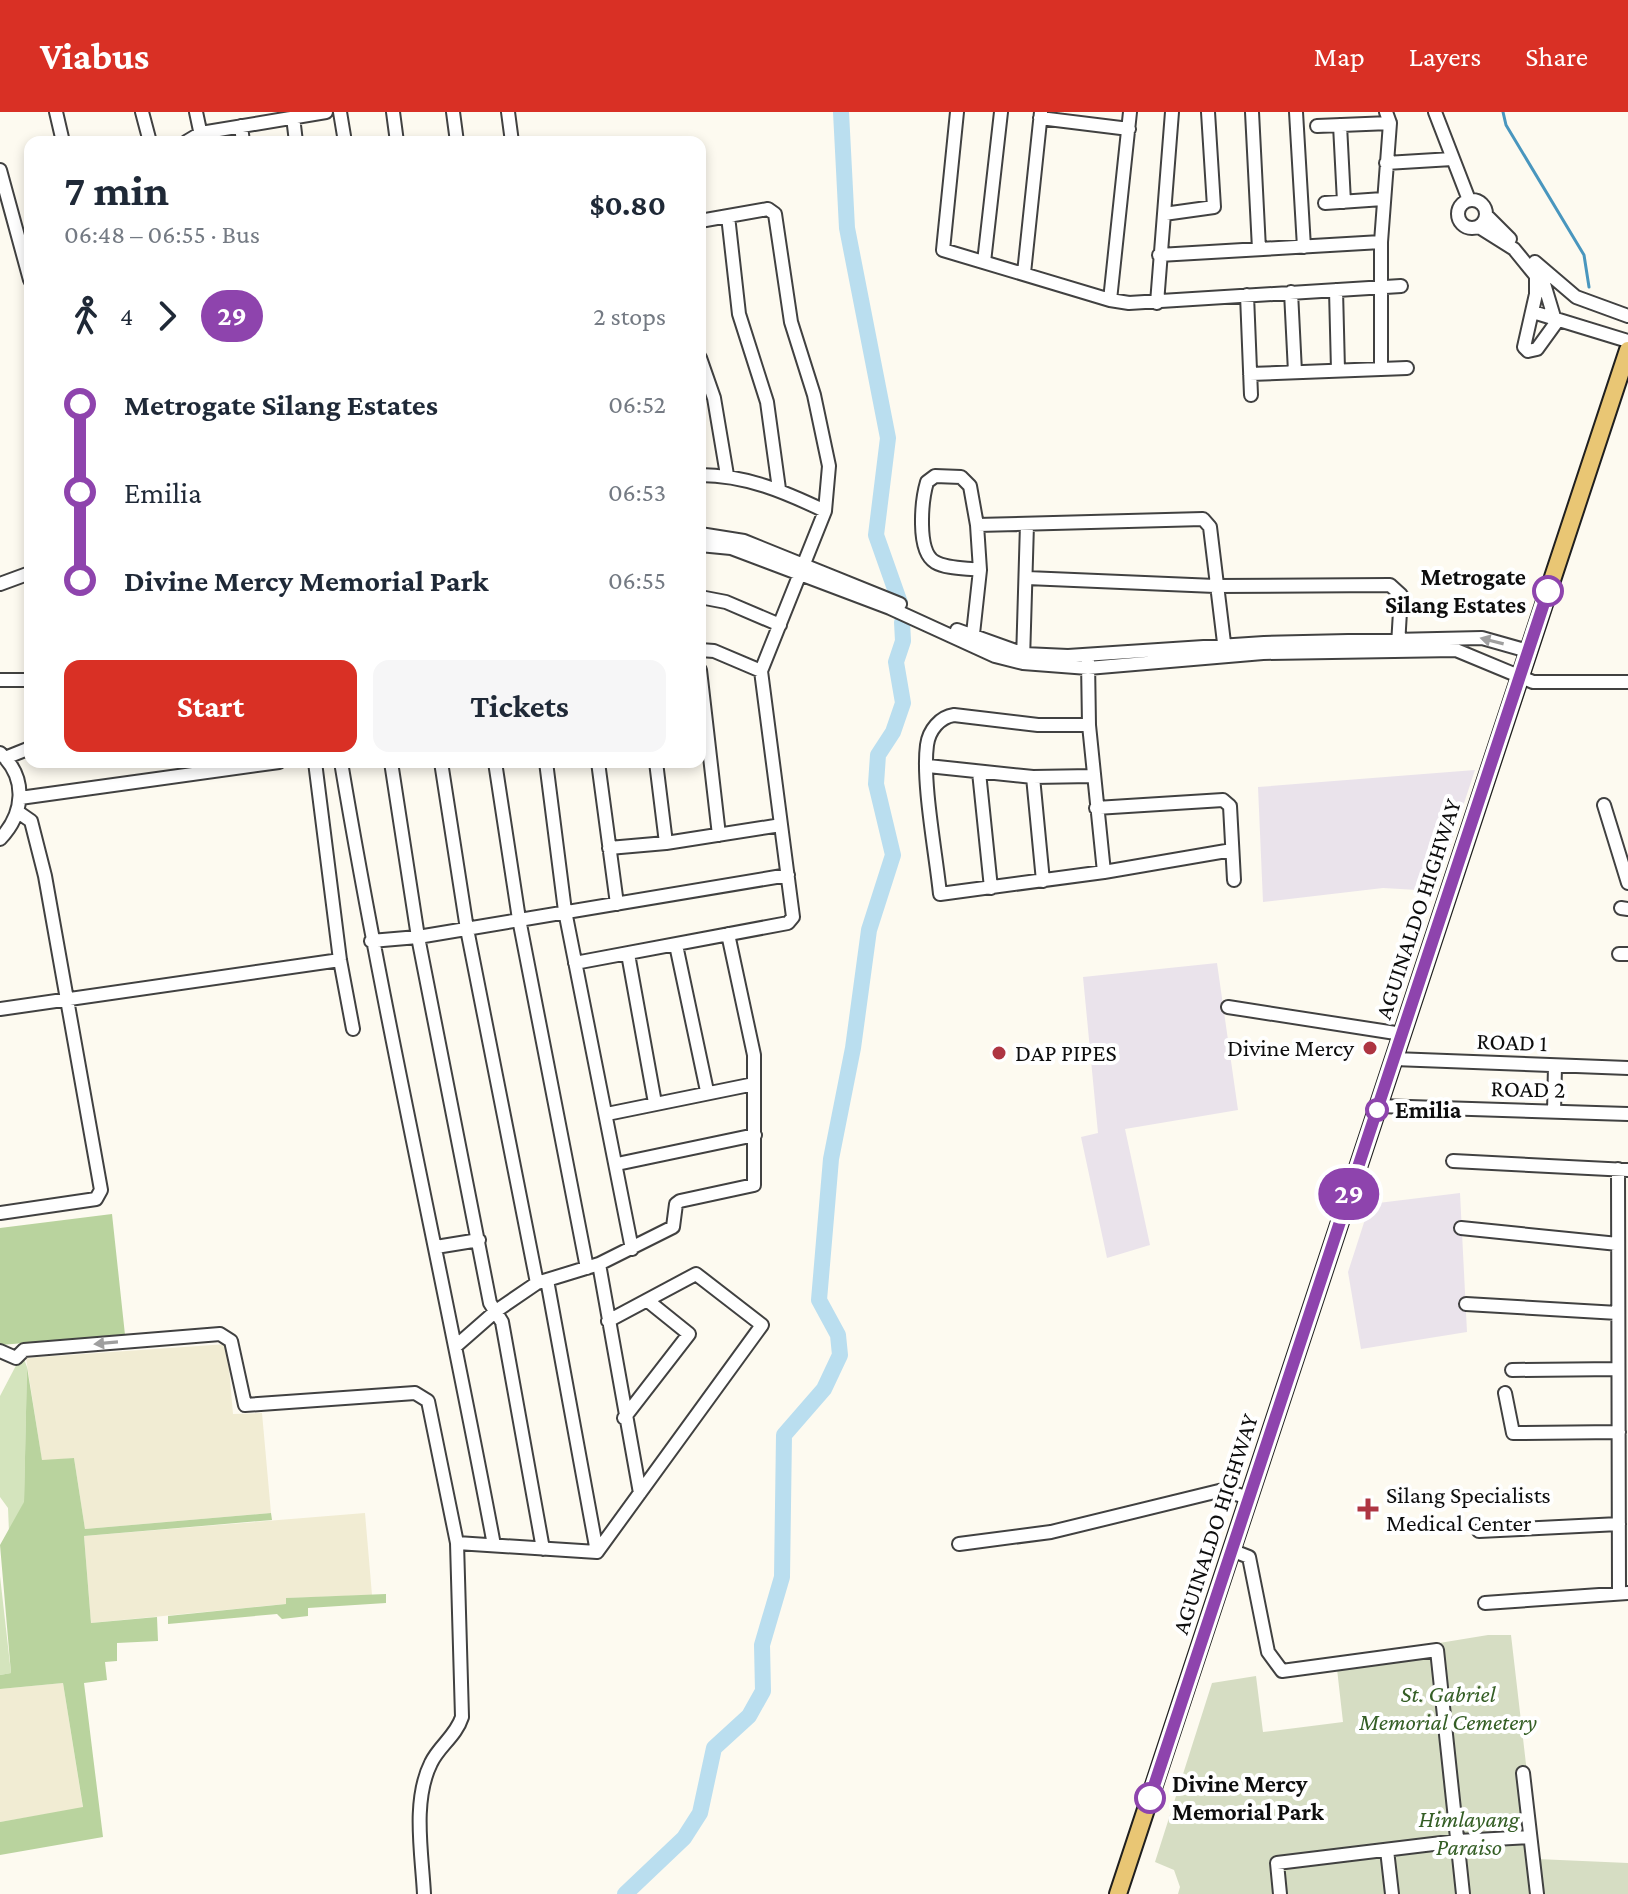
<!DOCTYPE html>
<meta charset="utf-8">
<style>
:root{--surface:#fff;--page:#f6f6f7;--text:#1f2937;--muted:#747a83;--accent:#d93025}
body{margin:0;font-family:"Crimson Pro",serif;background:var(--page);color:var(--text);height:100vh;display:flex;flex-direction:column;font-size:30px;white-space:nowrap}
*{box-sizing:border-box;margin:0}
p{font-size:26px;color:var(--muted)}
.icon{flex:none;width:44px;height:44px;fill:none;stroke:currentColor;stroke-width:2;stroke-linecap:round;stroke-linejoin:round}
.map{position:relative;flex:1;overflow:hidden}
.side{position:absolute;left:24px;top:24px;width:682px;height:632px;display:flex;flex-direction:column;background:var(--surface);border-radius:16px;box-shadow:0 4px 12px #0003}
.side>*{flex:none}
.badge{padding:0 16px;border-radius:26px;font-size:28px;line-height:52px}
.map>.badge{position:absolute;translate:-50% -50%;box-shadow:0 0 0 4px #fff}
.legs{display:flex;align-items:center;gap:12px;height:88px;padding:0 40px;font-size:26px}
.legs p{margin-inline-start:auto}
.overview{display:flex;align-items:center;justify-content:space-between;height:136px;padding:0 40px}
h1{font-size:44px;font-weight:700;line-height:60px}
.action{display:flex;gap:16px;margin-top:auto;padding:16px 40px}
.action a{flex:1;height:92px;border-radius:16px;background:var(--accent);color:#fff;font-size:32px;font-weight:700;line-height:92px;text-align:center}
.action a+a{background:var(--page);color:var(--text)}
ul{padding:0 40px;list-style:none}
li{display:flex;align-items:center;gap:28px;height:88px;font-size:30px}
li i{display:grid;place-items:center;width:12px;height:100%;margin:0 10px;background:currentColor}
li i::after{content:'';width:20px;height:20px;margin:-10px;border:6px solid;border-radius:50%;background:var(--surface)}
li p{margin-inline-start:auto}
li:first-child i{background:linear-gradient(#0000 50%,currentColor 0)}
li:last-child i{background:linear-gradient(currentColor 50%,#0000 0)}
header{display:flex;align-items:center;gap:48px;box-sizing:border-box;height:112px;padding:0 40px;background:var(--accent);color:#fff}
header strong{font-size:38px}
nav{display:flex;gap:44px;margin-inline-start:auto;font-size:28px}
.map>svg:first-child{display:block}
</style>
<header>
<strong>Viabus</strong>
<nav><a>Map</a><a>Layers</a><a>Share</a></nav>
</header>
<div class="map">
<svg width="1628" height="1782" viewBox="0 0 1628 1782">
<rect width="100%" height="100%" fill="#fdfaf0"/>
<path fill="#eae3eb" d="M1475 658 1435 779 1383 776 1263 790 1258 675Z
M1217 851 1238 998 1125 1017 1150 1133 1107 1146 1081 1025 1098 1021 1083 865Z
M1460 1081 1467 1220 1361 1237 1348 1160 1370 1092Z"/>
<path fill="#f1ecd3" d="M227 1232 233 1302 262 1301 271 1401 85 1417 74 1346 42 1349 26 1246Z
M365 1401 372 1483 287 1486 286 1492 91 1511 84 1424Z
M63 1571 83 1696 0 1710V1577Z"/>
<path fill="#d4e4bd" d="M22 1242 27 1255 24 1391 9 1420 8 1396 0 1385V1284Z
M0 1464 11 1561 0 1563Z"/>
<path fill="#b9d39e" d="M112 1102 125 1223 0 1233V1116Z
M27 1255 42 1348 74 1346 85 1417 271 1401 272 1408 84 1424 91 1511 157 1505 158 1529 117 1531V1549L105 1550 107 1568 84 1571 103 1725 0 1743V1710L83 1695 63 1571 0 1577V1563L11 1561 0 1433 24 1390Z
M386 1482V1491L308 1496V1504L282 1507 277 1502 168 1512V1504L286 1492V1486Z"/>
<path fill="#d6ddc3" d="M1488 1523H1511L1537 1747 1628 1751V1782H1178L1180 1775 1174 1758 1155 1750 1212 1571 1256 1564 1263 1620 1343 1610 1336 1548Z"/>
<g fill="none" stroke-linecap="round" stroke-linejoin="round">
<path stroke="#4996be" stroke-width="3" d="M1503 0 1506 13 1584 143 1589 175"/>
<path stroke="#badeef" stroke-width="16" d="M841 0 847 116 888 326 876 423 900 491
M625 1782 684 1726 700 1701 714 1636 749 1604 763 1579 762 1533 782 1465 784 1323 824 1277 840 1243 838 1223 819 1188 831 1047 853 936 869 818 893 743 876 672 878 643 893 620 903 591 896 550 903 529 902 510"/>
<defs>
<path id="minor" d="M56 0 63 30
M142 0 150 30
M196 0 202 28
M340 0 345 30
M393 0 397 30
M453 0 457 30
M508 0 512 30
M957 0 943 138 1110 188 1129 191 1401 174
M1252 0 1259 137
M1296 0 1304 135
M1435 0 1469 88
M293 5 296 30
M1040 6 1129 17
M1340 13 1344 90
M241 14 243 30
M1317 14 1390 11
M186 30 201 21 326 0
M1386 51 1452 47
M0 58 30 168
M1458 102a14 14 0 1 1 28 0a14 14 0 1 1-28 0Z
M1325 91 1383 87
M1164 102 1214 95 1208 0
M728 104 739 202 767 290 779 377
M1487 104 1510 127
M1479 115 1514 137 1536 164V182L1524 235 1528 239 1537 237 1558 208
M1159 143 1381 130
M984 150 1001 0
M1535 150 1576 185 1628 204
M1024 161 1041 0
M1542 165 1554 205
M1336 178 1338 258
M1291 180 1295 260
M1247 183 1251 283
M1110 188 1130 0
M1157 191 1172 0
M1533 200 1628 229
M700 246 714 286 727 363
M1381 257V130L1390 11 1386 0
M1250 262 1407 256
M700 363C746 363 785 380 825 399
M977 413 970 374 961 365 935 364 927 370C922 387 916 439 935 450 947 457 966 456 980 458
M700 422 744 429 900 492
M700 433 731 436 890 496 995 544 1023 551 1088 556 1263 541 1456 538 1533 570H1628
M1027 466 1215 474 1390 473 1401 483 1398 533
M0 472 30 461
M700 485 726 490 780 513
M957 518 1024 542 1068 544 1264 531 1482 526 1528 539
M972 531 980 458 977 413 1203 407 1210 415 1225 539
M700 538 714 539 761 559
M1023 548 1027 412
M1088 549 1089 613 1104 760
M700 558 719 723
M0 568H30
M1089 613H1038L954 603C940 605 929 618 927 633 922 670 936 742 940 782L1104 760 1232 738
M0 641C28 666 24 702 0 727
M5 646 30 636
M315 650 340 848 353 917
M341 650C385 912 445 1172 494 1433
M391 650 418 825 490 1191 502 1210 543 1437
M441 650 467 817 537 1171
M495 650 519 807 587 1156
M546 650 565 799 632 1137
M598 650 617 792
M656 650 666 731
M928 654 1033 665 1093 664
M979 660 991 776
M1033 665 1043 769
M20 686 279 650
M1604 693 1628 771
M1096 696 1223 688 1230 694 1234 768
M609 736 666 731 781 713
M1621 796 1628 797
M371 829 418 825 788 763
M676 833 707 979
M628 842 655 991
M1619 842H1628
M575 851 788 811 793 805 761 559 825 399 829 354 814 283 791 210 775 102 768 97 700 109
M1228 895 1402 922
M0 897 340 848
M1394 947 1628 956
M1378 994 1628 1002
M1554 1000 1555 954
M607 1002 754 972
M1453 1049 1628 1058
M617 1052 755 1023
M1618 1057 1619 1481
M0 1101 96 1087 101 1078 45 764 31 709 18 700
M1461 1116 1618 1132
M436 1135 479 1128
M599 1152 640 1381
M547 1168 597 1440
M1466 1192 1618 1201
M456 1234 496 1199 537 1171 599 1152 673 1115 676 1092 680 1089 754 1073V943L728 822
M0 1239 16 1246 24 1238 220 1222 231 1229 245 1293 415 1281 428 1289 457 1431 462 1605C456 1624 439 1634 431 1651 412 1689 422 1742 424 1782
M1512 1258 1618 1257
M1505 1281 1513 1321 1619 1320
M624 1306 689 1222 648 1189
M1479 1419 1619 1412
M457 1431 597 1440
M959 1432 1051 1420 1223 1378 1249 1386
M1231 1438 1249 1445 1268 1540 1282 1559 1437 1538 1463 1782
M597 1440 762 1213 696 1162 608 1209
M1485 1491 1628 1481
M1523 1661 1537 1782
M1387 1738 1392 1782
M1280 1782 1277 1751 1458 1729 1530 1725"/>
<path id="major" d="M1118 1782 1628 238"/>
</defs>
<use href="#minor" stroke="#414141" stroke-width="16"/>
<use href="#major" stroke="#1f1f1f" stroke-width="20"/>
<use href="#minor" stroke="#fff" stroke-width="12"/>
<use href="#major" stroke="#e9c674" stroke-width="16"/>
</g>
<defs><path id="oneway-solid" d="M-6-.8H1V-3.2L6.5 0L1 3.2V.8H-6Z" transform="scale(2)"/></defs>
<g fill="#9f9f9f">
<use href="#oneway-solid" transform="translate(1492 529) rotate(-166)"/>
<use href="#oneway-solid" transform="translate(106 1231) rotate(175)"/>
</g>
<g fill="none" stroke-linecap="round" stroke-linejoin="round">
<defs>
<path id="line-1" d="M1150 1686 1548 479"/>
</defs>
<use href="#line-1" stroke="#fff" stroke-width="18"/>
<use href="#line-1" stroke="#8e44ad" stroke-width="12"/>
</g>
<g fill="#fff" stroke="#8e44ad" stroke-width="4">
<circle cx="1548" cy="479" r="14"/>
<circle cx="1377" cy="998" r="10"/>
<circle cx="1150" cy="1686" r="14"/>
</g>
<g fill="#ae3542" stroke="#fff" stroke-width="3">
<circle cx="1370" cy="936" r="8"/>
<circle cx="999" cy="941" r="8"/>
<path d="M1364 1385h8v8h8v8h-8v8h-8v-8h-8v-8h8z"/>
</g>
<g text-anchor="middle" stroke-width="8" stroke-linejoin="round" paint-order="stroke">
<g font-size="24" font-weight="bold" fill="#0e0e0e" stroke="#fff" text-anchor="start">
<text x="1526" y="473" text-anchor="end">Metrogate<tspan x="1526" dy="28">Silang Estates</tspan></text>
<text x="1395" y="1006">Emilia</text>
<text x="1172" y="1680">Divine Mercy<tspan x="1172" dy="28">Memorial Park</tspan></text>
</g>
<g font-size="24" fill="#0e0e0e" stroke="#fff">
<text transform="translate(1418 797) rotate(-72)" y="8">AGUINALDO HIGHWAY</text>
<text transform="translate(1512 930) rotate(2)" y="8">ROAD 1</text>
<text transform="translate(1528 977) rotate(1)" y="8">ROAD 2</text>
<text transform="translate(1215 1412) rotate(-72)" y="8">AGUINALDO HIGHWAY</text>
</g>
<g font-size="24" fill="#0e0e0e" stroke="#fff" text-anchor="start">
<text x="1354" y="944" text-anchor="end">Divine Mercy</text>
<text x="1015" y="949">DAP PIPES</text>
<text x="1386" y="1391">Silang Specialists<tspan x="1386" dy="28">Medical Center</tspan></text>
</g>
<g font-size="24" font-style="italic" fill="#345e25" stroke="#fff">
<text x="1448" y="1590">St. Gabriel<tspan x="1448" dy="28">Memorial Cemetery</tspan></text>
<text x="1469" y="1715">Himlayang<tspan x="1469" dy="28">Paraiso</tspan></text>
</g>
</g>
</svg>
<b class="badge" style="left:1349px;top:1082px;background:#8e44ad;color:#fff">29</b>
<section class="side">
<div class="overview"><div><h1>7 min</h1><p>06:48 – 06:55 · Bus</p></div><b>$0.80</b></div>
<div class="legs"><svg class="icon" aria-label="walk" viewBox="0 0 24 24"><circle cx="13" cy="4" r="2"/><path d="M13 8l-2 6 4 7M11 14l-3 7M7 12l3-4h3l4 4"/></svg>4<svg class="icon" aria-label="forward" viewBox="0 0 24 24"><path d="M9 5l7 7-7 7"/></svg><b class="badge" style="background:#8e44ad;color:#fff">29</b><p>2 stops</p></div>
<ul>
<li><i style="color:#8e44ad"></i><b>Metrogate Silang Estates</b><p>06:52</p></li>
<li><i style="color:#8e44ad"></i><span>Emilia</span><p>06:53</p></li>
<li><i style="color:#8e44ad"></i><b>Divine Mercy Memorial Park</b><p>06:55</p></li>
</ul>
<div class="action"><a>Start</a><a>Tickets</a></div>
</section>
</div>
